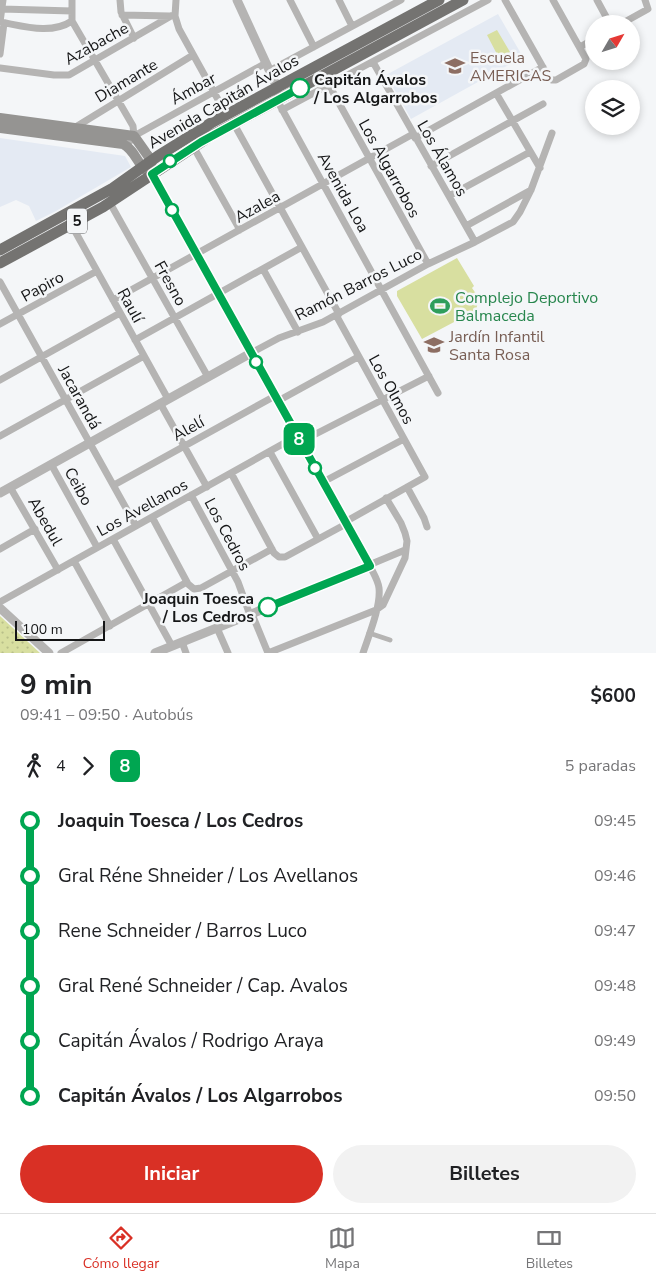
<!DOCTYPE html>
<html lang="es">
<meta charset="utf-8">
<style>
:root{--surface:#fff;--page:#f2f2f2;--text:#202124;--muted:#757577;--line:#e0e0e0;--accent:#d93025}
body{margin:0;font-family:"Nunito Sans",sans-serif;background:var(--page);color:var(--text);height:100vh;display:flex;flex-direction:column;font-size:19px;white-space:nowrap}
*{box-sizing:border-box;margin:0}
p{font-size:16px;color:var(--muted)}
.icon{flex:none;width:28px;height:28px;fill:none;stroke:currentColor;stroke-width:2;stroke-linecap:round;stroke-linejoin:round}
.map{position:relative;height:653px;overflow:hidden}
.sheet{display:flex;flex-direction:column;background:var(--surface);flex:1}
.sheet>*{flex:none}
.badge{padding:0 10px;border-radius:8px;font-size:18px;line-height:32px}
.needle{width:32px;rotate:51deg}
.controls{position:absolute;left:585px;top:15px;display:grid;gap:10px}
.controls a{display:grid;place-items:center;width:55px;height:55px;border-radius:50%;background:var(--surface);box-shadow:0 2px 8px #0003;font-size:25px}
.scale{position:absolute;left:15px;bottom:12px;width:90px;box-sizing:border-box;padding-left:5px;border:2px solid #151617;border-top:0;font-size:14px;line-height:18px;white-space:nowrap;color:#151617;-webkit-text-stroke:4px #f4f6f8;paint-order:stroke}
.map>.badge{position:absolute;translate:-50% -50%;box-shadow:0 0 0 2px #fff}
.legs{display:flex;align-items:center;gap:8px;height:55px;padding:0 20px;font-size:16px}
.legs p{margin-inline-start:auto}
.summary{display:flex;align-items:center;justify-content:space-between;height:85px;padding:0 20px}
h1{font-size:28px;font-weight:700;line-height:38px}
.primary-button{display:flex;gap:10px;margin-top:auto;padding:10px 20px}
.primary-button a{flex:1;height:58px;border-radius:30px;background:var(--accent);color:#fff;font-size:20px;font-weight:700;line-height:58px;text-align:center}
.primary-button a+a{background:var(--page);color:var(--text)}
ul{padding:0 20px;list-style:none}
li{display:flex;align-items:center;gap:18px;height:55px;font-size:19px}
li i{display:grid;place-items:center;width:8px;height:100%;margin:0 6px;background:currentColor}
li i::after{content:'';width:12px;height:12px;margin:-6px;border:4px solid;border-radius:50%;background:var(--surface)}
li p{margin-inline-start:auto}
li:first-child i{background:linear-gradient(#0000 50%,currentColor 0)}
li:last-child i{background:linear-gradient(currentColor 50%,#0000 0)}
.tabs{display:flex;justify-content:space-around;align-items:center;height:70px;border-top:1px solid var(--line);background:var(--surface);font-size:14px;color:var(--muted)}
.tabs a{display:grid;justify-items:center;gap:2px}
.tabs .active{color:var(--accent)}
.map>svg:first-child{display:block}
</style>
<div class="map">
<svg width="656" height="653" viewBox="0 0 656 653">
<defs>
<pattern id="park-dots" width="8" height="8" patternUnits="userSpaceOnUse" patternTransform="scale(1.25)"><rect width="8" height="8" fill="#d8dfa0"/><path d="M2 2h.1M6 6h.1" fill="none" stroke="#b8bf89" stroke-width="1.8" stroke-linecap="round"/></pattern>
</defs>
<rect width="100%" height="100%" fill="#f4f6f8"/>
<path fill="#e4eaf3" d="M498 14 523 57 411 119 386 75Z
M0 138 125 156 131 167 56 211 36 221 29 206 16 200 0 207Z"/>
<path fill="url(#park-dots)" d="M0 616 40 653H0Z"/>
<path fill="#d8dfa0" d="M497 30 510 52 499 58 487 35Z
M457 258 474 286 472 288 479 298 475 314 456 321 422 339 397 296V291Z"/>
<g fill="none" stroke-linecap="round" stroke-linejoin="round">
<path stroke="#b5b4b3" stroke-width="5" d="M369 633 390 640"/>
<path stroke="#b5b4b3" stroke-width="7" d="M72 0V21L133 126 134 136 126 146
M120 0 121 12 134 38
M176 0 175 16 179 29 226 114
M290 0 314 47
M339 0 352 26
M505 0 549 78 552 80H556L584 64 586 59 553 0
M597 0 610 24
M2 9 72 11
M122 15 170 16
M0 22C23 26 51 35 72 21
M0 22 3 0
M621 24 648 9 645 0
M580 47 594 39
M0 54 4 23
M373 62 475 242
M0 68 54 75H69L171 16
M269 71 401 0
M329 85 428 264
M496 93 540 168
M277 100 438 393
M282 110 488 0
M234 124 339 314
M74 128 193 55
M134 136 266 63
M415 138 543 67
M193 146 240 230
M431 166 543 104
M449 196 530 152
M110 203 208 377
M71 224 168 399
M466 226 531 190
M263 269 298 332
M0 282 136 526
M113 300 413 134
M336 315 425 477 345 522
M0 324 97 271
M135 340 302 247
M251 353 279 338 323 322 428 264 475 242 513 222 520 212 531 190 552 133
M0 380 120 313
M278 401 358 357
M160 403 207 487
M0 436 144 356
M300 442 429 376
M270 452 318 539
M51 464 97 547
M231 473 274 553 279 557H285L346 524
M323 482 404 439
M114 485 275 396
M10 487 58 570
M407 487 424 518 427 527
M191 495 238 582 250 615
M152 517 188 584 194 589 201 588 272 549
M113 539 172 646
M0 549 35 529
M74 561 110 626
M369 565 405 550
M0 602 297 436
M252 614 268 653
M217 628 228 653
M182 642 186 653
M61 653 187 582
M268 653 376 610 383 605 405 558 407 541 405 533 401 523 386 498
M363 653C369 635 381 606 379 588 378 580 373 573 370 566"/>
<path stroke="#b5b4b3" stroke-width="9" d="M237 0 277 87V93
M152 174 370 566 155 653
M0 493 251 353
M0 608 49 653"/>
<path stroke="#959492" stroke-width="10" d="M0 118 134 136 151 160 152 174
M0 128 123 144C135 150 137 164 147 171"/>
<path stroke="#747371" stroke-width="11" d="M0 250 113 188 158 156 211 123 439 0
M0 263 103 207 209 137 463 0"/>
</g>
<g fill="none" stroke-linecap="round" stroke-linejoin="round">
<defs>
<path id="line-1" d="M268 607 370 566 152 174 201 142 300 88"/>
</defs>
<use href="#line-1" stroke="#fff" stroke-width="11"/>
<use href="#line-1" stroke="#00a651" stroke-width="8"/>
</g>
<defs>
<symbol id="school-bare" viewBox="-9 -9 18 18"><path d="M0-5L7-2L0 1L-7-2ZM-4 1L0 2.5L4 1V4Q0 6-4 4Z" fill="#8d6e63" stroke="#f4f6f8" stroke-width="2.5" paint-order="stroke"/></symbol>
<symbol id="stadium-bare" viewBox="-9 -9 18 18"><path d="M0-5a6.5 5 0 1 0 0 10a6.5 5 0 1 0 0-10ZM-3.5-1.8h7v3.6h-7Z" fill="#2e9e5b" stroke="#f4f6f8" stroke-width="2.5" paint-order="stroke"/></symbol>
</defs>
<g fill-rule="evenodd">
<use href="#school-bare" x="441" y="52" width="28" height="28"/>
<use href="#stadium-bare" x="426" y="292" width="28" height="28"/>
<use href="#school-bare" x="420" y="331" width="28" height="28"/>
</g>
<g fill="#fff" stroke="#00a651" stroke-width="2.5">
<circle cx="300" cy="88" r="9"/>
<circle cx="170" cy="161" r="6"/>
<circle cx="172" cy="210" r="6"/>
<circle cx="256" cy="362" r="6"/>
<circle cx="315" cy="468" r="6"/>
<circle cx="268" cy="607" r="9"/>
</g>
<g text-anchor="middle" stroke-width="5" stroke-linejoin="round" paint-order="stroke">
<rect fill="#f4f6f8" stroke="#58595a" stroke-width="1" x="67" y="208.5" width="20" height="25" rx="4"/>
<g font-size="15" font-weight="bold" fill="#151617">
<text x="77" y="226">5</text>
</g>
<g font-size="16" fill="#151617" stroke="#f4f6f8">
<text transform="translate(96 43) rotate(-29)" y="6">Azabache</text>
<text transform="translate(126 80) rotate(-31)" y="6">Diamante</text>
<text transform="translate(193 88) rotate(-29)" y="6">Ámbar</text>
<text transform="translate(223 101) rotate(-30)" y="6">Avenida Capitán Ávalos</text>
<text transform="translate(443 158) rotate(60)" y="6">Los Álamos</text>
<text transform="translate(390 168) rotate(61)" y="6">Los Algarrobos</text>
<text transform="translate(344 192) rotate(61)" y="6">Avenida Loa</text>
<text transform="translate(257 206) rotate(-29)" y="6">Azalea</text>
<text transform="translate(171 283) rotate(61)" y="6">Fresno</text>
<text transform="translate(358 284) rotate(-27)" y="6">Ramón Barros Luco</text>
<text transform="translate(42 286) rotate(-29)" y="6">Papiro</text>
<text transform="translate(131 305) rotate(61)" y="6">Raulí</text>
<text transform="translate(392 389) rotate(61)" y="6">Los Olmos</text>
<text transform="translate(80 397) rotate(61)" y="6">Jacarandá</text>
<text transform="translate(188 428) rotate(-29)" y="6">Alelí</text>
<text transform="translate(79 486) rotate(61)" y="6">Ceibo</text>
<text transform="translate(142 507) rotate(-29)" y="6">Los Avellanos</text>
<text transform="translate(46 521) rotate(60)" y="6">Abedul</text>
<text transform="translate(228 534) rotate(62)" y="6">Los Cedros</text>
</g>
<g font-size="16" fill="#785e54" stroke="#f4f6f8" text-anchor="start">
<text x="470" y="63">Escuela<tspan x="470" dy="18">AMERICAS</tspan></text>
<text x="449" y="342">Jardín Infantil<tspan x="449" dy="18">Santa Rosa</tspan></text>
</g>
<g font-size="16" font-weight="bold" fill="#151617" stroke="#f4f6f8" text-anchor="start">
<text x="314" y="85">Capitán Ávalos<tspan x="314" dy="18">/ Los Algarrobos</tspan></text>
<text x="254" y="604" text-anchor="end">Joaquin Toesca<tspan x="254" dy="18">/ Los Cedros</tspan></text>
</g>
<g font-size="16" fill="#27864d" stroke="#f4f6f8" text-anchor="start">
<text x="455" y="303">Complejo Deportivo<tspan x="455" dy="18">Balmaceda</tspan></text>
</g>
</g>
</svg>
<div class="controls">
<a><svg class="needle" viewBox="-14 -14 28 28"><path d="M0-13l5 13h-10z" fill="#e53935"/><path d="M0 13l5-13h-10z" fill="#757577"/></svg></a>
<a><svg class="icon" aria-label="layers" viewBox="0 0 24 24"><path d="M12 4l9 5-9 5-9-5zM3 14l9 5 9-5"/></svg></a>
</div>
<div class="scale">100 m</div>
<b class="badge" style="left:299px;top:439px;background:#00a651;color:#fff">8</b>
</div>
<section class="sheet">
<div class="summary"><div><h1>9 min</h1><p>09:41 – 09:50 · Autobús</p></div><b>$600</b></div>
<div class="legs"><svg class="icon" aria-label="walk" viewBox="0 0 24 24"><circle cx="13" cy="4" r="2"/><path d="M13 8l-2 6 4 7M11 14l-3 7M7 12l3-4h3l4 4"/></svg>4<svg class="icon" aria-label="forward" viewBox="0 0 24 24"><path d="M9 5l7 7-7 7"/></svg><b class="badge" style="background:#00a651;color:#fff">8</b><p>5 paradas</p></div>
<ul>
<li><i style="color:#00a651"></i><b>Joaquin Toesca / Los Cedros</b><p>09:45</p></li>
<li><i style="color:#00a651"></i><span>Gral Réne Shneider / Los Avellanos</span><p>09:46</p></li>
<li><i style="color:#00a651"></i><span>Rene Schneider / Barros Luco</span><p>09:47</p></li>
<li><i style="color:#00a651"></i><span>Gral René Schneider / Cap. Avalos</span><p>09:48</p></li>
<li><i style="color:#00a651"></i><span>Capitán Ávalos / Rodrigo Araya</span><p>09:49</p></li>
<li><i style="color:#00a651"></i><b>Capitán Ávalos / Los Algarrobos</b><p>09:50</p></li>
</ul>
<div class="primary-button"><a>Iniciar</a><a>Billetes</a></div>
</section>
<nav class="tabs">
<a class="active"><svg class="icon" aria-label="directions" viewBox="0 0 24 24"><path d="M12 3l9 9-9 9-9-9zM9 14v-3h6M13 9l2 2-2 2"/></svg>Cómo llegar</a>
<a><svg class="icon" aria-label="map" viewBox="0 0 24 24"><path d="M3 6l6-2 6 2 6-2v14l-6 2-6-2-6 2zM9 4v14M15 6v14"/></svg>Mapa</a>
<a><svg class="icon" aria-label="tickets" viewBox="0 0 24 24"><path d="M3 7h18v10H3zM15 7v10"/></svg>Billetes</a>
</nav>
